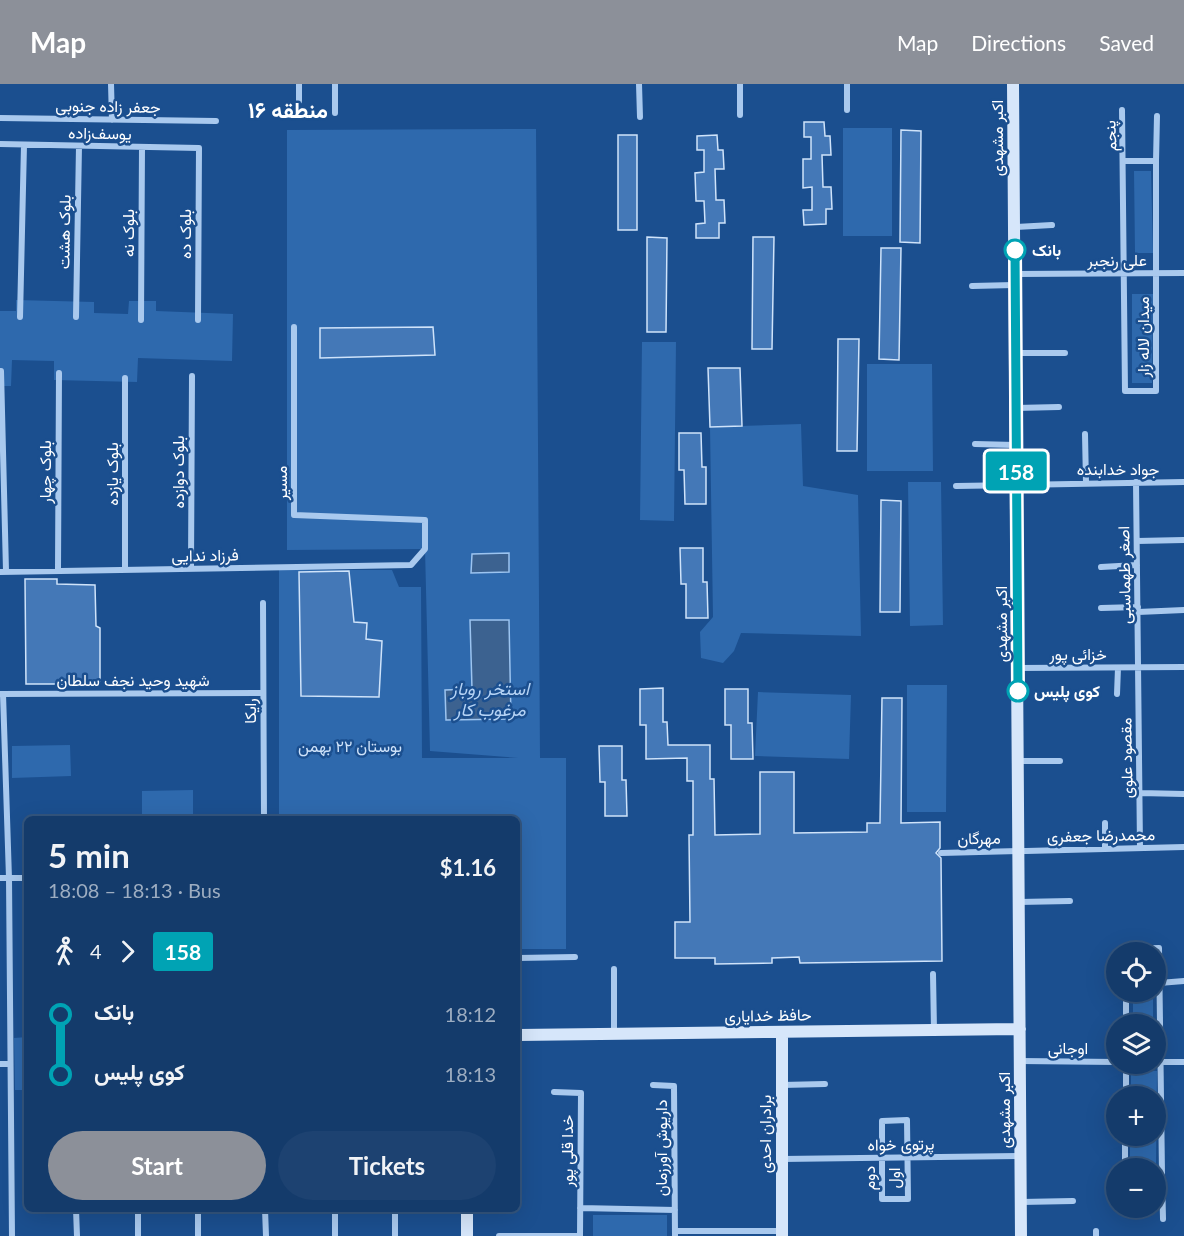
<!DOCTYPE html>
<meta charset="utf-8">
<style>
:root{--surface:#143b6b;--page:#1d4271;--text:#f1f3f6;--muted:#9dadc1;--line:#33557e;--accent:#8c9099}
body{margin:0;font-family:Lato,Vazirmatn,sans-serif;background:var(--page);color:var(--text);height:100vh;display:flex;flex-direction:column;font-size:22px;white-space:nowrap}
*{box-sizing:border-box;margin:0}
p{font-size:20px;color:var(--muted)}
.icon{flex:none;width:33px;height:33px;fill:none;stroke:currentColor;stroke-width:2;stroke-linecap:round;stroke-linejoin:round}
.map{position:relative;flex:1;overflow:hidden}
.side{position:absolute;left:24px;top:732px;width:496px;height:396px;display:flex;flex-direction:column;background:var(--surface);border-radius:9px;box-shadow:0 6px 24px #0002,0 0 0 2px var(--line)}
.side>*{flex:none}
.badge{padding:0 12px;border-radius:4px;font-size:21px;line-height:39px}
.tools{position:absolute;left:1106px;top:858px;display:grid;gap:12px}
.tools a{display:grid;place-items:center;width:60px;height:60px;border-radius:50%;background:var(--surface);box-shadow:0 6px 24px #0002,0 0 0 2px var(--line);font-size:30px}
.map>.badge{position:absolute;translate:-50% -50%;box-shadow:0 0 0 3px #fff}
.legs{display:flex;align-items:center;gap:9px;height:66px;padding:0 24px;font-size:20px}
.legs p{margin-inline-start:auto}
.overview{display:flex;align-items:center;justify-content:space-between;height:102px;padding:0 24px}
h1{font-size:33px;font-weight:700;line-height:45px}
.action{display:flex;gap:12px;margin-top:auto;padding:12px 24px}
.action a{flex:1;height:69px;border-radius:36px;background:var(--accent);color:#fff;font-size:24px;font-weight:700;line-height:69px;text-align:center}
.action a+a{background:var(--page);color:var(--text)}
ul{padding:0 24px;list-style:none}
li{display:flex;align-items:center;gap:21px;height:60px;font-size:22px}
li i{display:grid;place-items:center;width:9px;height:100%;margin:0 8px;background:currentColor}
li i::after{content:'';width:15px;height:15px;margin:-8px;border:4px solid;border-radius:50%;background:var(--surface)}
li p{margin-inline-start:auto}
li:first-child i{background:linear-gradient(#0000 50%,currentColor 0)}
li:last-child i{background:linear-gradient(currentColor 50%,#0000 0)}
header{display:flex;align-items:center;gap:36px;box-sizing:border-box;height:84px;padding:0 30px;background:var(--accent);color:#fff}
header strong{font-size:28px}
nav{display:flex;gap:33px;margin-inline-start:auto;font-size:21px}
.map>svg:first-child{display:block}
</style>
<header>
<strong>Map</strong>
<nav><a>Map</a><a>Directions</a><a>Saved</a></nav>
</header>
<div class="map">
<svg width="1184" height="1152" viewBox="0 0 1184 1152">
<rect width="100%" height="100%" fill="#1b4f8f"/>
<path fill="#2e69ad" d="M843 44H892V152H843Z
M536 45 540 674H566V865H518V735H279V486H392L399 503H421L422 674H518L430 667 425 465 287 466V46Z
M1134 87H1151L1153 169H1135Z
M1132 210H1153L1152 299H1132Z
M16 216 94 218V229L128 230 129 217H156V227L233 230 232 277 138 274 137 298 54 296V277L12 276 11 302H0V227H16Z
M642 258H676L674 437 640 436Z
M867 280H932L933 387H867Z
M801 340 803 402 858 411 861 552 741 549 734 567 723 579 701 574 700 548 713 533 710 343Z
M908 398H941L943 541 910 542Z
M907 601H947L946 728H907Z
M758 608 851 611 849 675 755 672Z
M70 661 71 692 12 694V662Z
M193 706V732H142V707Z
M1133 908H1153V940H1133Z
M27 953V1006H15L14 954Z
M1131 986 1157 987 1156 1081H1130V1052H1155V1012H1131Z
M593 1131H667V1152H593Z"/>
<path fill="#3c6290" stroke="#9cc4f0" stroke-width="1.5" d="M509 469V488L471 489 472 470Z
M470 536H509L511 635 446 636 445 606 472 605Z"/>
<path fill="#4478b7" stroke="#cfe3fa" stroke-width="1.5" d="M804 38H824L825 52H830L831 71H822L823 103H831L832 125H826V140L804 141 803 126H812V103L803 104V75H811V53H804Z
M901 46 921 47 920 159 900 158Z
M618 51H637V146H618Z
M717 51 718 66H723L724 85H715L716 116H724L725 139H719V154H696V140L705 139 704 117H696L695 89 704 88V66H697V52Z
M647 153 667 154 666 248H647Z
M753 153H774L772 265H752Z
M881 164H901L899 276 879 275Z
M433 243 435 271 320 274V244Z
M838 255H859L857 367H837Z
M708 284H740L742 342 710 343Z
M679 349H701L702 383H706V420H685L684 386H679Z
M881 416 901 417 900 528H880Z
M680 464H703V498H707L708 534H686V500H681Z
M349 487 354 538 367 539 366 555 382 557 379 613 301 612 299 488Z
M25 495H57V500L95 501 96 542 100 544V600H26Z
M663 604V638H667L668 661H710V695H714L715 751 760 750V688H794V749L867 748V739H880L882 614H902L901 739 940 738V764L936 769 941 774 942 877 800 879 799 873 772 874V879L715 880V874H675V838H690L689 751H693V697H687V674L646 675V641H640V605Z
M725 605H748V639H752L753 675H731V641H725Z
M599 662H622V696H626L627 732H605V698H600Z"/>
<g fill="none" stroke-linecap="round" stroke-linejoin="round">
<path stroke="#a9c9ee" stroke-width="6" d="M111 0 112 36
M299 0V17
M335 0V29
M639 0 640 33
M740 0V31
M847 0V26
M1122 26 1125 307H1156V77H1125
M0 34 216 37
M0 60 199 64 198 236
M1156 77 1157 32
M1014 143 1052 141
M1015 190 1184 189
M972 202 1014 201
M20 233 24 61
M76 233 79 62
M141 236 142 63
M1015 269H1065
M1 287 6 487
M1016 324 1059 323
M1085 350 1086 399
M975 360 1015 361
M1136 398 1140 764
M956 402 1184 398
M1137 457 1184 456
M1101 483 1137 481
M191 484 192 292
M125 485V294
M58 487 59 289
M0 488 411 481 425 465V436L294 431V243
M263 519 264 735
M1101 524 1138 523
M1138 528 1184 526
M1017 584 1184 583
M0 610 263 609
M3 610 9 794 12 1152
M1117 610 1118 584
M1018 677H1060
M1140 709 1184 710
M1105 765V739
M941 769 1184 763
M0 794H27
M1019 818 1070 817
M1126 868V865L1159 864 1162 1090 1155 1089
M518 874 575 873
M933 890 934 946
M1159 899 1184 897
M1126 940V908
M614 950V885
M1020 977 1116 978
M1155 978H1184
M0 980H10
M653 1001 674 1002 675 1152
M782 1001 825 1000
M554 1008 581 1009 580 1152
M1126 1012V980
M907 1036 908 1115H882V1037Z
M782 1075 1020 1072
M1125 1084V1052
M1162 1090 1163 1135
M1021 1118 1073 1117
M580 1124 675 1126
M76 1125 77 1152
M138 1125V1152
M265 1125 266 1152
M335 1125V1152
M395 1125V1152
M675 1147H782
M198 1152V1125
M499 1152H580
M1096 1152V1147"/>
<path stroke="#d6e6fa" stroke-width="12" d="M1013 0 1021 1152
M782 948V1152
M518 951 1020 945
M467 1125V1152"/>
</g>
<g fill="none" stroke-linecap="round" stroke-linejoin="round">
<defs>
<path id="line-1" d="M1015 166 1018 607"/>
</defs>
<use href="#line-1" stroke="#fff" stroke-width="14"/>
<use href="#line-1" stroke="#00a3b4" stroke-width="9"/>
</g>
<g fill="#fff" stroke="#00a3b4" stroke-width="3">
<circle cx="1015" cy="166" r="10"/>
<circle cx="1018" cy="607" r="10"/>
</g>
<g text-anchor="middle" stroke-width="5" stroke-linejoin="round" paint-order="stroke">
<g font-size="16" fill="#fff" stroke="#1b4f8f">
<text transform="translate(108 22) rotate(1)" y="6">جعفر زاده جنوبی</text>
<text transform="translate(100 49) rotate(1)" y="6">یوسف‌زاده</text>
<text transform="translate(1110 52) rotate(-93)" y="6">پنجم</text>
<text transform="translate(997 54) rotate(-90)" y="6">اکبر مشهدی</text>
<text transform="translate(64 148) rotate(-89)" y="6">بلوک هشت</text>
<text transform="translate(128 149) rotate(-90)" y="6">بلوک نه</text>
<text transform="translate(185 150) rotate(-90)" y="6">بلوک ده</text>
<text x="1117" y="182">علی رنجبر</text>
<text transform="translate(1143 253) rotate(-90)" y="6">میدان لاله زار</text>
<text x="1118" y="391">جواد خدابنده</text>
<text transform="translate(45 388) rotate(-90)" y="6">بلوک چهار</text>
<text transform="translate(178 388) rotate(-90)" y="6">بلوک دوازده</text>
<text transform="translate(112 390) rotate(-90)" y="6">بلوک یازده</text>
<text transform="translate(281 399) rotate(-90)" y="6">مسیر</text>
<text transform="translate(205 471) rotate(-1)" y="6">فرزاد ندایی</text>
<text transform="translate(1124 491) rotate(-91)" y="6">اصغر طهماسبی</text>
<text transform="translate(1001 540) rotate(-90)" y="6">اکبر مشهدی</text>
<text x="1078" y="576">خزائی پور</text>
<text x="133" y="602">شهید وحید نجف سلطان</text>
<text transform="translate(250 627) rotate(-90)" y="6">رایکا</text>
<text transform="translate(1126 674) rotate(-91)" y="6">مقصود علوی</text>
<text transform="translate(1101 751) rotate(-1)" y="6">محمدرضا جعفری</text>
<text transform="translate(979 754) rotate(-1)" y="6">مهرگان</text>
<text transform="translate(768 931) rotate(-1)" y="6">حافظ خدایاری</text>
<text x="1068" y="970">اوجانی</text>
<text transform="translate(1004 1026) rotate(-90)" y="6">اکبر مشهدی</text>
<text transform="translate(765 1050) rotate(-90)" y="6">برادران احدی</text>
<text transform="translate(901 1060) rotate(-1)" y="6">پرتوی خواه</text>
<text transform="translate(661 1064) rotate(-90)" y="6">داریوش آورزمان</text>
<text transform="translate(567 1067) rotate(-90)" y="6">خدا قلی پور</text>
<text transform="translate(869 1094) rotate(-90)" y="6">دوم</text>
<text transform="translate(894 1094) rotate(-90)" y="6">اول</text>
</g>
<g font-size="16" font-weight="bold" fill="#fff" stroke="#1b4f8f" text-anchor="start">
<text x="1032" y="172">بانک</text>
<text x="1034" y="613">کوی پلیس</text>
</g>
<g font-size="16" fill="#cfe3fa" stroke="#1b4f8f">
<text x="350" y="668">بوستان ۲۲ بهمن</text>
</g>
<g font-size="18" font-style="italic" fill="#b5d3f5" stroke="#1b4f8f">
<text x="490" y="611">استخر روباز<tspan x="490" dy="21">مرغوب کار</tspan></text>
</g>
<g font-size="22" font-weight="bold" fill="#fff" stroke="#1b4f8f">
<text x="288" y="34">منطقه ۱۶</text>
</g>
</g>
</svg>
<div class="tools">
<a><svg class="icon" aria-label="locate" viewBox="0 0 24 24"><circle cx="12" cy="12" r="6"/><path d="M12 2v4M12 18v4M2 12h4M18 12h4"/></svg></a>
<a><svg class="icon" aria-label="layers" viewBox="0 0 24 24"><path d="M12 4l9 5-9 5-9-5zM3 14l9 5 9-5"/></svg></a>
<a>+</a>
<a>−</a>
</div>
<b class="badge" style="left:1016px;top:387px;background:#00a3b4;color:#fff">158</b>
<section class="side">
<div class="overview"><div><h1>5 min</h1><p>18:08 – 18:13 · Bus</p></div><b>$1.16</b></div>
<div class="legs"><svg class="icon" aria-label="walk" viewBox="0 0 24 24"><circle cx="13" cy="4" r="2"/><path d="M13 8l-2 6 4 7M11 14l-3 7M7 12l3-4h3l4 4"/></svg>4<svg class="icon" aria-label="forward" viewBox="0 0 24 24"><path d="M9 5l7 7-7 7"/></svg><b class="badge" style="background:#00a3b4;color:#fff">158</b></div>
<ul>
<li><i style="color:#00a3b4"></i><b>بانک</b><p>18:12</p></li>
<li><i style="color:#00a3b4"></i><b>کوی پلیس</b><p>18:13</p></li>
</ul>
<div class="action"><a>Start</a><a>Tickets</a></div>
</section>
</div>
